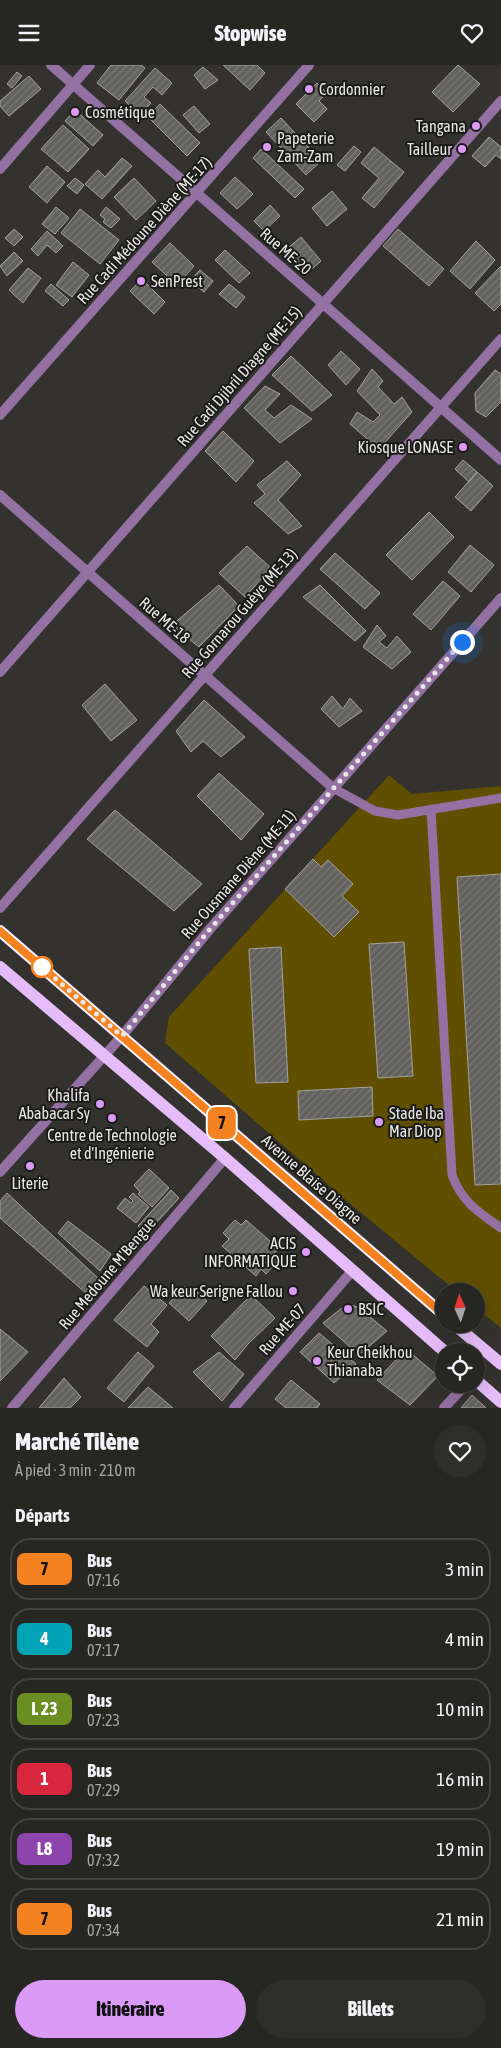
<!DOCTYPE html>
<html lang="fr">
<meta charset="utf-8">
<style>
:root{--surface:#262623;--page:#2e2e2b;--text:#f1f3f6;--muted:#a4a5a6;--line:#424341;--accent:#da9af6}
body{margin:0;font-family:"Asap Condensed",sans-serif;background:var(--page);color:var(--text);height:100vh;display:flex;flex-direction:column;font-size:19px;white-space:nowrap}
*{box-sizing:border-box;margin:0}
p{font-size:16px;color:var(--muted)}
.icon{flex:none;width:28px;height:28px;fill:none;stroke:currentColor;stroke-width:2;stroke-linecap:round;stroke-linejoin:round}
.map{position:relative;height:1343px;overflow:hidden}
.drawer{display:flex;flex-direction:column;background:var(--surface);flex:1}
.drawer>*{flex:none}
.badge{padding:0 10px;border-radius:8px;font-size:18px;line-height:32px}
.needle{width:32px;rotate:357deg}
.buttons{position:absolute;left:435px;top:1218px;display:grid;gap:10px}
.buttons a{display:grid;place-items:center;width:50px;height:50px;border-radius:50%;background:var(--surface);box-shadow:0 5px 20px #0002,0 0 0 1px var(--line);font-size:25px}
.you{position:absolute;width:25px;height:25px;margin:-12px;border:4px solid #fff;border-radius:50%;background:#1a73e8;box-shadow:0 0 0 8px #1a73e833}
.map>.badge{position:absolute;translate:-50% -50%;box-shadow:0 0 0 2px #fff}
h2{padding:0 15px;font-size:19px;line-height:45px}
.round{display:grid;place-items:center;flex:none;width:52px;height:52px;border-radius:26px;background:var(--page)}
.overview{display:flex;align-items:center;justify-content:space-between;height:85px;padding:0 15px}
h1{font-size:24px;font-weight:800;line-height:38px}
.primary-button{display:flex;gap:10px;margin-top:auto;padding:10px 15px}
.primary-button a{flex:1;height:58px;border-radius:30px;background:var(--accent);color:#111;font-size:20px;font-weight:800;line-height:58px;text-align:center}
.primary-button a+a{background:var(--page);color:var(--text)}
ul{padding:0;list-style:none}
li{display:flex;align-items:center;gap:15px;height:62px;margin:0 10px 8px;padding:0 5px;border:2px solid var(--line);border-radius:20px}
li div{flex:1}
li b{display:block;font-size:19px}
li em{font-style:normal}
li .badge{min-width:55px;font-weight:700;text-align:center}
header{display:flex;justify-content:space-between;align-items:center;height:65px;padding:0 15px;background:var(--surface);font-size:22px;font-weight:800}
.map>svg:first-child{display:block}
</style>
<header><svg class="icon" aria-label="menu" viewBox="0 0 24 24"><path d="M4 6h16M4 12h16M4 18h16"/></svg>Stopwise<svg class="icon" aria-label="heart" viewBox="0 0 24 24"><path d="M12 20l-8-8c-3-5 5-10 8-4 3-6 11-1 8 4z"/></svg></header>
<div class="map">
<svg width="501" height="1343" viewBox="0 0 501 1343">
<defs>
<pattern id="building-hatch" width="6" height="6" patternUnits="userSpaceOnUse" patternTransform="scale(1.25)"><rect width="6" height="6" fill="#62615d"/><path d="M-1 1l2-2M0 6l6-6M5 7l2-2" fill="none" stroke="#787874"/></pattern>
</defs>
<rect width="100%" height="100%" fill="#33322f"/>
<path fill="#604f01" d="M389 710 412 729 501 721V1263L476 1243V1226H456L348 1137 165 978 169 952Z"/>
<path fill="url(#building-hatch)" stroke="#a3a29e" d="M111 0H141L145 3 119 35 97 18Z
M223 0H257L265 8 250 25Z
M458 0 480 19 453 47 432 27Z
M203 2 218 15 205 24 194 10Z
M155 3 172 18 162 30 153 22 144 32 151 38 140 50 125 36Z
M17 7 22 11 12 23 7 19Z
M29 11 41 24 9 51 0 41V36Z
M317 18 327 28 319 36 327 44 314 57 296 39Z
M160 39 200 78 187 91 148 52Z
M194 41 210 59 199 68 183 50Z
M75 45 103 70 93 81 65 56Z
M281 53 321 96 306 110 266 67Z
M63 60 89 84 68 107 41 84Z
M489 72 501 82V94L496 90 485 102 472 91Z
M354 81 361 87 345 106 337 100Z
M374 82 404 107 374 143 362 133 379 113 361 98Z
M261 84 304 124 295 133 253 93Z
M122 93 132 101 102 134 85 119 98 105 105 112Z
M47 101 65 117 47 138 29 122Z
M235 112 253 129 237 144 220 128Z
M75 113 84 120 77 129 67 121Z
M134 113 156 136 136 155 114 132Z
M332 126 347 144 327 161 312 143Z
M270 140 280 151 264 166 254 156Z
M56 142 69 153 55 169 42 159Z
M106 142 120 154 111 163 103 157 105 154 100 150Z
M80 144 119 175 100 199 61 168Z
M14 164 23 172 14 181 5 173Z
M398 164 444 204 429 221 383 181Z
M47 166 63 181 56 188 47 180 38 191 31 184Z
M301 172 321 196 307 208 287 184Z
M476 176 495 195 470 224 450 206Z
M170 178 194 201 177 220 152 197Z
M225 185 250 208 239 218 215 195Z
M14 187 23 196 7 211 0 201Z
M73 197 89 210 72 232 56 220Z
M501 201V239L494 246 475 228Z
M28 203 41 213 23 238 9 225Z
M200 205 213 216 204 227 190 216Z
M142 214 165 237 154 249 130 226Z
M51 219 69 235 63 241 45 226Z
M229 219 245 232 236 243 219 229Z
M341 286 360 304 346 320 328 300Z
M291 291 332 330 312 346 272 310Z
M372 304 383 316 378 322 394 339 402 332 412 347 379 384 350 359 357 347 373 357 380 350 357 326Z
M495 305 501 309V337L486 352 476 346 475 328Z
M265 321 280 329 265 345 274 353 291 340 312 354 280 378 244 343Z
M223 366 254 396 236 417 205 386Z
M463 395 477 407 469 417 455 404Z
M287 396 301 410 278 435 302 461 288 469 254 438 265 429 257 420Z
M477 407 493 421 471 446 455 432Z
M429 447 454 472 412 515 386 490Z
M470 480 494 500 471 527 448 507Z
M247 481 271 503 245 532 219 508Z
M335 488 380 528 365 544 320 504Z
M443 516 460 531 431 565 413 549Z
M219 520 239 541 199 582 172 560Z
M320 520 366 566 355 576 303 532Z
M377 560 386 571 379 577 387 583 397 571 411 587 392 604 363 582Z
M105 619 137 655 111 676 82 640Z
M332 631 343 644 350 633 362 646 339 662 321 644Z
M204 635 245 672 221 692 203 676 191 687 176 666Z
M219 708 264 749 241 775 197 731Z
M115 745 202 819 174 846 87 774Z
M313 794 321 802 328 795 353 819 342 831 359 847 334 872 285 824Z
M501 809V1119L475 1120 457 812Z
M404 877 413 1011 378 1013 369 879Z
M281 882 288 1017 256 1018 249 884Z
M372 1022 373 1051 299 1055 298 1026Z
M149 1104 169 1123 152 1142 138 1129 140 1127 134 1120Z
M171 1125 179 1133 146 1169 138 1161Z
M7 1128 99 1214 87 1229 0 1153V1136Z
M133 1128 149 1142 136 1158 117 1143 125 1133 131 1138 133 1136 129 1132Z
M235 1155 241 1160 246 1155 279 1184 274 1188 280 1193 266 1209 261 1204 256 1211 222 1181 229 1174 223 1168Z
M68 1156 111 1189 100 1206 58 1168Z
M144 1221 167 1240 151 1259 159 1267 147 1282 114 1255Z
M185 1221 193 1229 196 1226 207 1236 189 1256 169 1238Z
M251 1230 275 1253 248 1279 235 1295 211 1271Z
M347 1239 358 1242 387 1266 359 1290 323 1258Z
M0 1264 28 1287 0 1316Z
M319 1268 356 1299 334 1318 300 1287Z
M406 1284 438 1311 410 1340 377 1315Z
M138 1287 154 1301 124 1337 107 1323Z
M219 1287 244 1309 222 1336 193 1307Z
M64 1313 81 1332 70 1343H39Z
M291 1315 320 1339 317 1343H286L275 1334Z
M148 1322 173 1343H128Z
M472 1330 486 1343H461Z"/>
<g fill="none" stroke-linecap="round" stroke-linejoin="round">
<path stroke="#9371a2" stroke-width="9" d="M333 723 375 746 398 750 501 733
M431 744 452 1110C462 1137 478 1147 501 1163"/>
<path stroke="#9371a2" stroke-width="10" d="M51 0 501 395
M0 104 90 0
M0 350 309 0
M0 430 333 723
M0 607 501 36
M0 843 501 274
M0 1107 122 971 210 864 501 533
M12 1343 225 1093
M234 1343 353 1205
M444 1343 466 1319"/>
<path stroke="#e5bcf8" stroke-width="12" d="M0 866 444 1250
M0 902 225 1093 444 1286
M454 1259 501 1299
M476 1315 501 1337"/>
</g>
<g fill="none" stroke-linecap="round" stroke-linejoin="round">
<defs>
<path id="line" d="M0 866 444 1250"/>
</defs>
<use href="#line" stroke="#fff" stroke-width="11"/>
<use href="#line" stroke="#f58220" stroke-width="8"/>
<path stroke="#e8e7e5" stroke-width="5" stroke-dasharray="0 9" d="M42 902 122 971 210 864 462 577"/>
</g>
<g fill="#da9af6" stroke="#1a1a18" stroke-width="2">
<circle cx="309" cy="24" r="5"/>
<circle cx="75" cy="47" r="5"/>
<circle cx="476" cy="61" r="5"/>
<circle cx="267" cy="82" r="5"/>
<circle cx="462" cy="84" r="5"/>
<circle cx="141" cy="216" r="5"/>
<circle cx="463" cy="382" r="5"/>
<circle cx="100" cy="1039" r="5"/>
<circle cx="112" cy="1053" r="5"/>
<circle cx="379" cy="1057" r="5"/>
<circle cx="30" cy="1101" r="5"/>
<circle cx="306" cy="1187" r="5"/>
<circle cx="293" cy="1226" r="5"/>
<circle cx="348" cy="1244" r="5"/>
<circle cx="317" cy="1296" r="5"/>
</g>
<circle fill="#fff" stroke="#f58220" stroke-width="2.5" cx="42" cy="902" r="10"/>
<g text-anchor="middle" stroke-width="4" stroke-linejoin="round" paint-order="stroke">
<g font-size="16" fill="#e8e7e5" stroke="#1a1a18" text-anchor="start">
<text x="319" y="30">Cordonnier</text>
<text x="85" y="53">Cosmétique</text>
<text x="466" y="67" text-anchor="end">Tangana</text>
<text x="277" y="79">Papeterie<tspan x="277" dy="18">Zam-Zam</tspan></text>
<text x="452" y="90" text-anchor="end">Tailleur</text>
<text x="151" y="222">SenPrest</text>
<text x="453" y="388" text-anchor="end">Kiosque LONASE</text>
<text x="90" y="1036" text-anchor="end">Khalifa<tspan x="90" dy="18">Ababacar Sy</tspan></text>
<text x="389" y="1054">Stade Iba<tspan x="389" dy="18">Mar Diop</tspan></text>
<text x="112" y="1076" text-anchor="middle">Centre de Technologie<tspan x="112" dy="18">et d'Ingénierie</tspan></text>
<text x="30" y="1124" text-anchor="middle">Literie</text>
<text x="296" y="1184" text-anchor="end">ACIS<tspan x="296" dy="18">INFORMATIQUE</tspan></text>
<text x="283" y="1232" text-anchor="end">Wa keur Serigne Fallou</text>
<text x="358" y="1250">BSIC</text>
<text x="327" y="1293">Keur Cheikhou<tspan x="327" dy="18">Thianaba</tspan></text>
</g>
<g font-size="16" fill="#e8e7e5" stroke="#1a1a18">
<text transform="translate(144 165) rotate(-48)" y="6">Rue Cadi Médoune Diène (ME-17)</text>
<text transform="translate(286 186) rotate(41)" y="6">Rue ME-20</text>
<text transform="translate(239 311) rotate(-49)" y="6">Rue Cadi Djibril Diagne (ME-15)</text>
<text transform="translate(239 548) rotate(-49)" y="6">Rue Gornarou Guèye (ME-13)</text>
<text transform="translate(165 555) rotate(41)" y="6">Rue ME-18</text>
<text transform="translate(238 809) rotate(-49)" y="6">Rue Ousmane Diène (ME-11)</text>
<text transform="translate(312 1114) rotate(41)" y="6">Avenue Blaise Diagne</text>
<text transform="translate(107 1208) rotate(-50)" y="6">Rue Medoune M'Bengue</text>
<text transform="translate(282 1264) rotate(-49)" y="6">Rue ME-07</text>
</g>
</g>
</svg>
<div class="buttons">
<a><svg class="needle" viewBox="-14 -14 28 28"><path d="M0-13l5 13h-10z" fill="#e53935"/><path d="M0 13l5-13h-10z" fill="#a4a5a6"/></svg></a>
<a><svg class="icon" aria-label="locate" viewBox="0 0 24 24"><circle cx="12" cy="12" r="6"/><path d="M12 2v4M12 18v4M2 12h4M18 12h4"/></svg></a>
</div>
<div class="you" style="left:462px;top:577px"></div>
<b class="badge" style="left:222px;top:1058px;background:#f58220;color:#111">7</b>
</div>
<section class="drawer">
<div class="overview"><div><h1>Marché Tilène</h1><p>À pied · 3 min · 210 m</p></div><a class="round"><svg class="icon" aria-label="heart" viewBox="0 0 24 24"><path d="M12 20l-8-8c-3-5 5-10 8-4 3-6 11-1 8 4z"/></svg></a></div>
<h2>Départs</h2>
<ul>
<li><span class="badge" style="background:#f58220;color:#111">7</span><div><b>Bus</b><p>07:16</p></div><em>3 min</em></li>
<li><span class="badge" style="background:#00a3b4;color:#fff">4</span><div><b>Bus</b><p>07:17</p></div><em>4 min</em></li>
<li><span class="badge" style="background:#6b8e23;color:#fff">L 23</span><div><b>Bus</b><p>07:23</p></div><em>10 min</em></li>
<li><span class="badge" style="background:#d7263d;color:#fff">1</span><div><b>Bus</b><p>07:29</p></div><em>16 min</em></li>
<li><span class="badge" style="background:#8e44ad;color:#fff">L8</span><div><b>Bus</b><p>07:32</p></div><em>19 min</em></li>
<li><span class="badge" style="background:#f58220;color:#111">7</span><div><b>Bus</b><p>07:34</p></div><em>21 min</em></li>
</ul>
<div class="primary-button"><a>Itinéraire</a><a>Billets</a></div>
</section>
